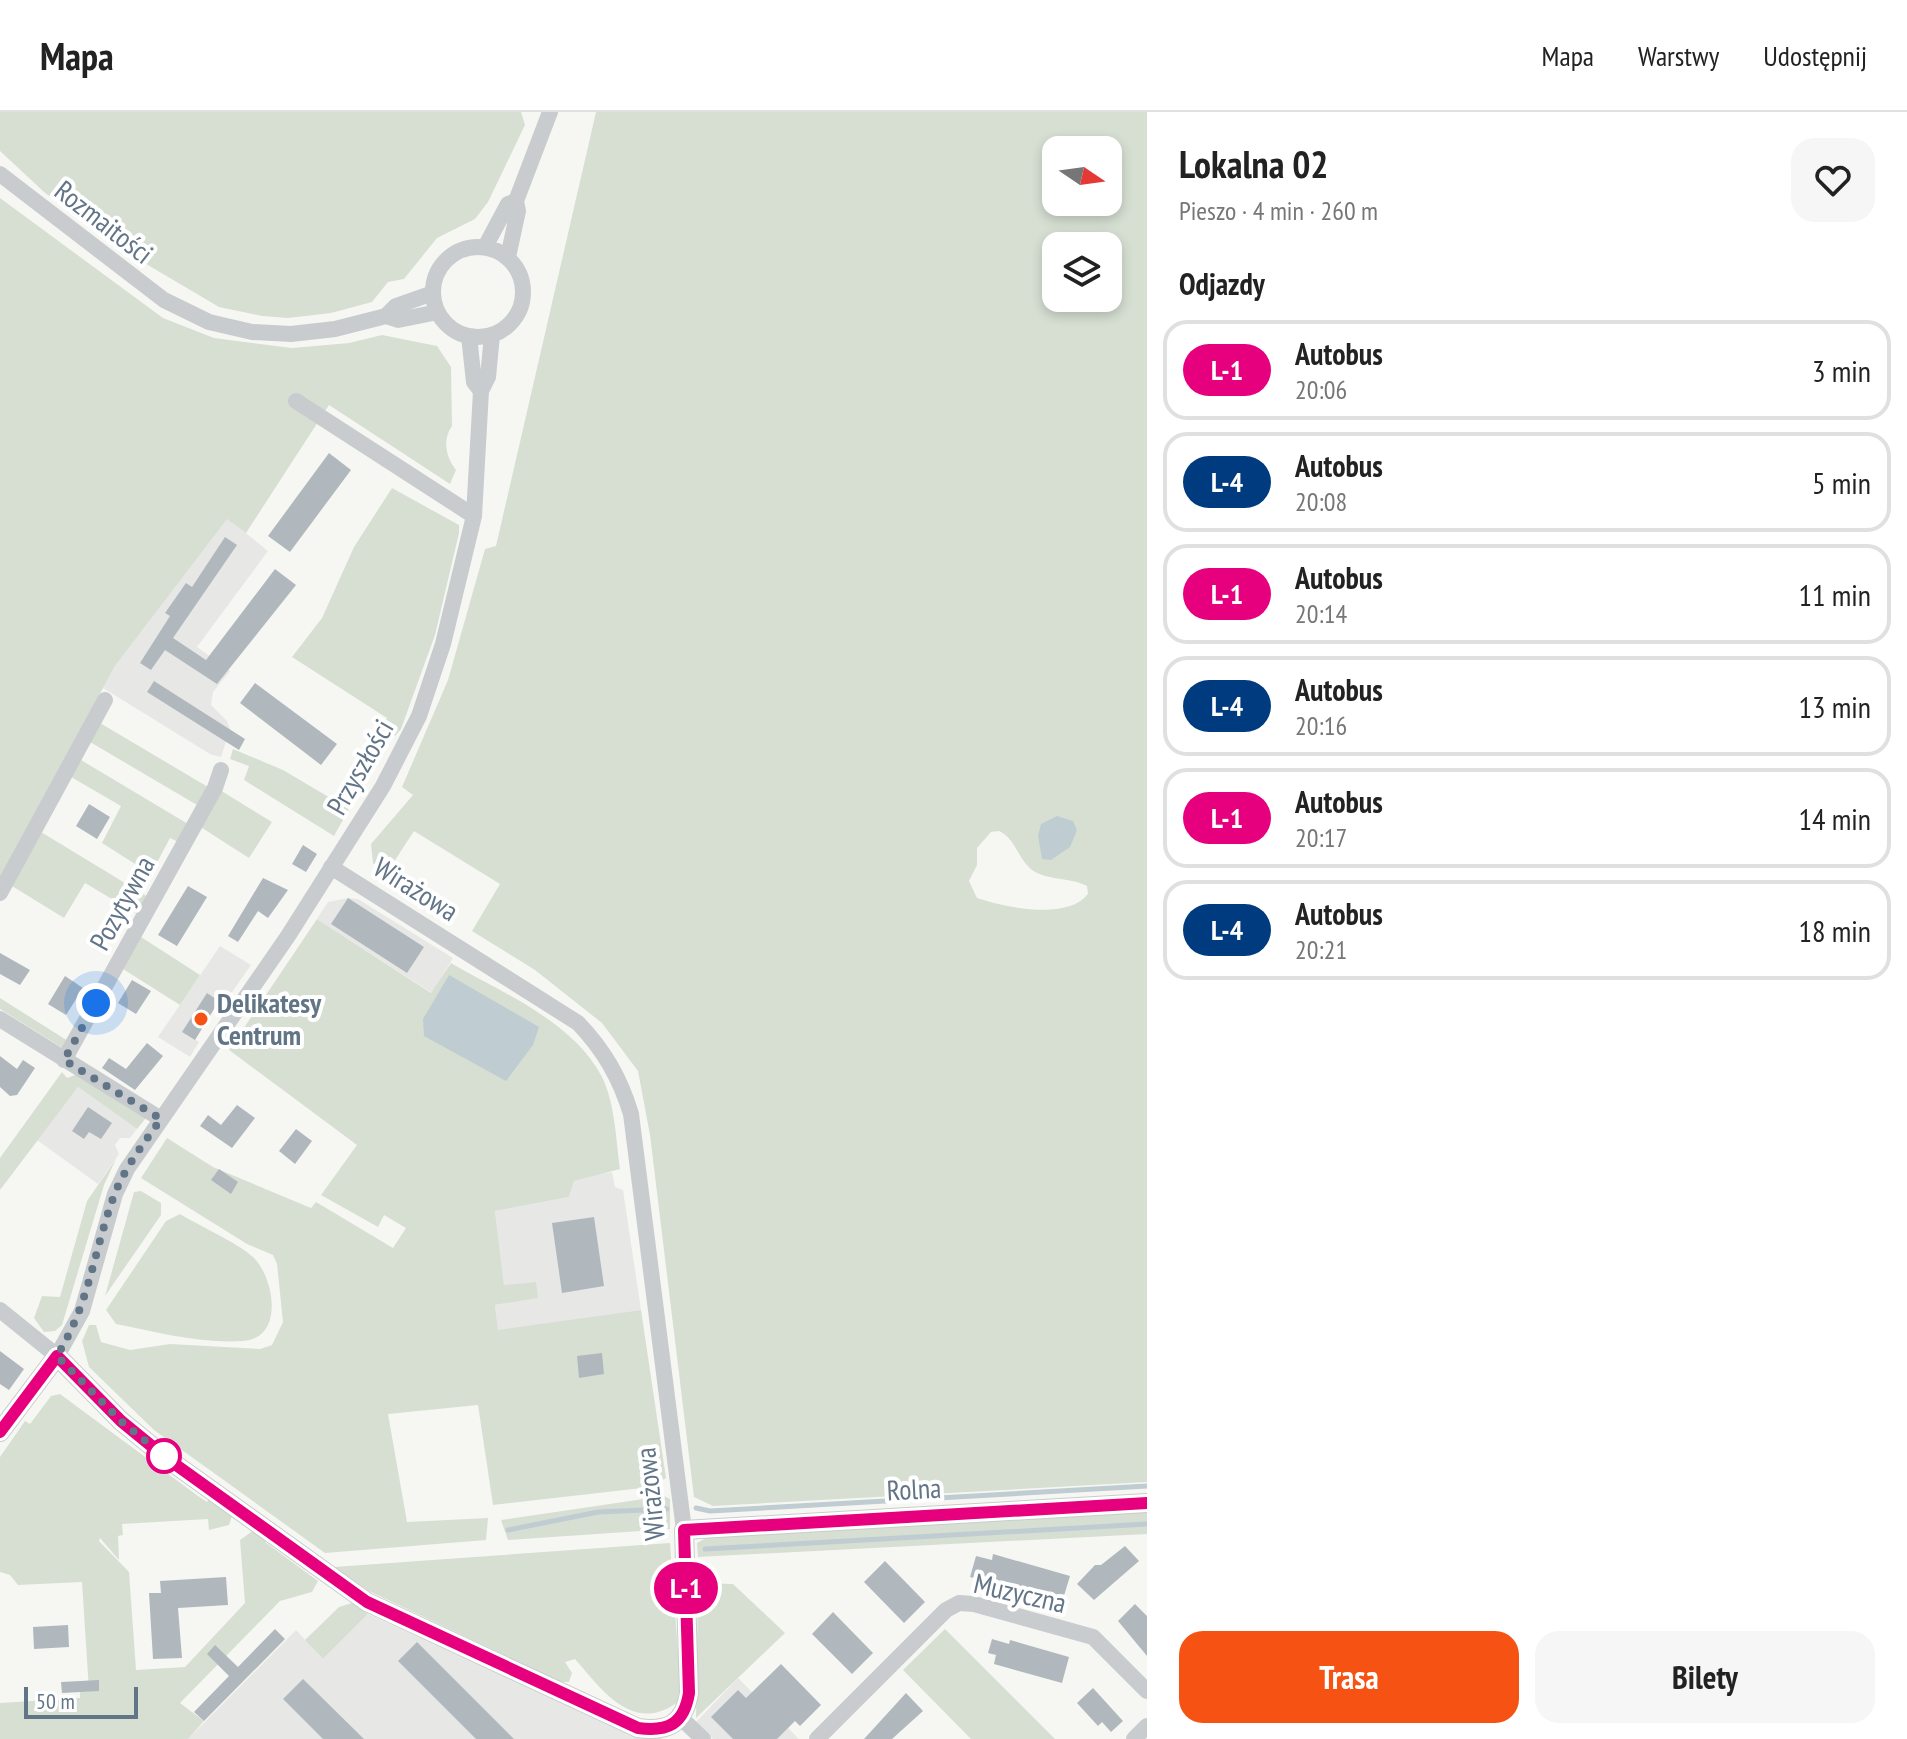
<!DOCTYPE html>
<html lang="pl">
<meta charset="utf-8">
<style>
:root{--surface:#fff;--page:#f6f6f6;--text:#222;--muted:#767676;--line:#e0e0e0;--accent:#f65213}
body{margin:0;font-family:"PT Sans Narrow",sans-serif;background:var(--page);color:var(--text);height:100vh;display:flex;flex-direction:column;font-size:30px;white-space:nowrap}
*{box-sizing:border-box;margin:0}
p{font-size:26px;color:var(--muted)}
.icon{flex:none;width:44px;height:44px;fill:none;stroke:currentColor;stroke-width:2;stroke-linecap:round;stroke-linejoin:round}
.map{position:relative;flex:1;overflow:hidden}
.drawer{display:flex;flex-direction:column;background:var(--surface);width:760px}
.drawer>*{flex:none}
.badge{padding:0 16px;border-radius:26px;font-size:28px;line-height:52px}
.needle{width:52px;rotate:103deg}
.fabs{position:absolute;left:1042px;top:24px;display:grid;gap:16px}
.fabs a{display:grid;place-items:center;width:80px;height:80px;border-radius:16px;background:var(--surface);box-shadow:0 4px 12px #0003;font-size:40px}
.scale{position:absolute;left:24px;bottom:20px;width:114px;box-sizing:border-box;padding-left:8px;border:4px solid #627587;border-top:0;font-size:22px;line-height:28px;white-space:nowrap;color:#627587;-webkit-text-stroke:6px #fff;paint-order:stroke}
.you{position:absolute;width:40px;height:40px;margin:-20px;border:6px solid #fff;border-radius:50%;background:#1a73e8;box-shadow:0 0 0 12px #1a73e833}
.map>.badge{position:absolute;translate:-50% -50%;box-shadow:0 0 0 4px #fff}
h2{padding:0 32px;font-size:30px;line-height:72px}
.round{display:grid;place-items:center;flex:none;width:84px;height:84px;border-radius:24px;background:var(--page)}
.summary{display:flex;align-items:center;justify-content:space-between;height:136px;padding:0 32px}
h1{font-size:38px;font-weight:600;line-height:60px}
.button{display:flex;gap:16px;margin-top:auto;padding:16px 32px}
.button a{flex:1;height:92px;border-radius:24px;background:var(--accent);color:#fff;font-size:32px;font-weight:600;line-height:92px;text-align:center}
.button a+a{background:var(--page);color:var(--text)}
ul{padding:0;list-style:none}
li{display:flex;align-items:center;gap:24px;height:100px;margin:0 16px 12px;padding:0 16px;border:4px solid var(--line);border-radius:24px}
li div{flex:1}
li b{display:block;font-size:30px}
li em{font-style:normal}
li .badge{min-width:88px;font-weight:700;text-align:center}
header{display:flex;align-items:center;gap:48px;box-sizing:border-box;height:112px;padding:0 40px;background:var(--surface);border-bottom:2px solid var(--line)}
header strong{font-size:38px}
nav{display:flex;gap:44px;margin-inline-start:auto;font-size:28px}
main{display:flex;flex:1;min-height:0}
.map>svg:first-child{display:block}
</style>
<header>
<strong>Mapa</strong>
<nav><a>Mapa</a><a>Warstwy</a><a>Udostępnij</a></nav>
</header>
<main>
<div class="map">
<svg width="1147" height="1627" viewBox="0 0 1147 1627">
<rect width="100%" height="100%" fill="#f6f7f3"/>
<path fill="#e7e8e6" d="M227 406 268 439 197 535 230 559 213 580 211 593 227 609 230 617 221 645 210 642 103 576 115 554Z
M348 786 358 787 453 846 432 881 317 807 328 790Z
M220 834 251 853 230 883 219 889 195 927 199 930 190 945 158 925Z
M78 975 137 1017 130 1026H120L115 1033 119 1042 98 1072 37 1028Z
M612 1060 615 1075 623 1078 641 1198 498 1219 495 1193 537 1186 504 1173 495 1099 569 1085 574 1069 581 1065Z
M368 1502 615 1615 664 1627H188L296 1518 323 1547Z
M738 1566 799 1627H713L696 1610Z"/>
<path fill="#d7dfd3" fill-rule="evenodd" d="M0 0H521L525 13 488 90 475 107 437 126 404 167 388 170 372 190 331 201 288 206 262 204 219 195 136 146 132 135 108 117 97 119 44 80 0 39Z
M596 0H1147V1370L713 1394 694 1385 650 1023 638 959 602 911 535 858 472 819 500 772 414 719 386 762 373 751 371 732 413 683 402 675 448 568 485 437 496 434ZM1056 38H1108V90H1056ZM1056 134H1108V186H1056ZM999 719C1015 726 1018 747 1032 758 1048 769 1070 765 1087 774L1088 782C1067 809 1004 795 977 786L969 769 977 753V736L991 720Z
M0 86 163 206 214 226 292 236 349 231 382 223 437 234 451 255 452 314C442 328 446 345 456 358L450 372 329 293 246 421 227 407 115 554 0 766Z
M392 376 459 413V421L435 523 401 617 395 624 382 618 387 606 292 545 322 506 354 435Z
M100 611 208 675 197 693 90 630Z
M233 637 283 658 349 697 334 724 244 668 249 654 230 647Z
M81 648 188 712 178 730 170 726 151 762 102 731 121 694 71 665Z
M220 678 272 710 249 746 199 714Z
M41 720 148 785 137 802 85 771 64 806 12 774Z
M317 807 431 881 451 851C502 881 573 909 602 965 615 991 616 1028 620 1057L574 1069 569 1085 495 1099 504 1173 536 1170 538 1186 495 1193 498 1218 641 1198 666 1366 651 1375 493 1393 478 1293 388 1302 407 1410 488 1406 486 1428 325 1441 154 1318 89 1255 82 1229 89 1213H96L101 1230 130 1238 170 1232 260 1237 272 1233 283 1210 277 1152 273 1143 247 1132 141 1066 167 1026 213 1055 311 1096 316 1090 393 1136 406 1116 384 1103 378 1115 321 1083 357 1033 229 938Z
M141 825 200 863 180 893 123 857Z
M0 886 68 929 64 937 0 897Z
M62 960 67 966 78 962 146 1006 137 1017 78 975 0 1078V1046Z
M116 1047 104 1073 62 1213 55 1219 44 1220 34 1206 42 1184 60 1185 87 1089Z
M141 1079 161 1091V1103L105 1184 134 1080Z
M180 1102C201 1115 237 1130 254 1146 274 1166 285 1226 243 1229 201 1232 157 1220 116 1212L106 1198 166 1109Z
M60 1282 198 1384 207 1390 210 1385 232 1404 229 1413 209 1418 208 1407 122 1412 123 1423 118 1424 119 1448 100 1426 99 1429 129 1460 136 1558 185 1555 245 1491 240 1428 254 1418 267 1427 265 1430 318 1469 312 1480 280 1489 180 1591 204 1609 188 1627H0V1591L80 1586V1580L89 1579 82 1470 18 1473 10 1463 0 1460V1345L25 1309 30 1312 51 1284Z
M664 1384 670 1387V1417L508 1428 501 1408Z
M1147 1398V1422L698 1445 697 1431 708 1425Z
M670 1431 680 1568 678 1590C633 1623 602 1578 575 1547L565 1550 572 1561 569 1570H561L369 1479 334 1455Z
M698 1471 733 1472 785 1521 696 1606Z
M352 1491 368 1502 323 1547 305 1528 339 1495Z
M945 1517 1055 1627H971L903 1558Z"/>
<path fill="#bfccd1" d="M1057 704 1073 709 1077 718 1070 735 1051 748 1042 747 1038 724 1041 712Z
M449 863 539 915 533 933 506 969 424 924 423 907Z"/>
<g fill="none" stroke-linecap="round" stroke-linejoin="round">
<path stroke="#bfccd1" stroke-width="5" d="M696 1396 710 1399 1147 1374
M508 1418 598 1400 667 1397
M705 1437 1147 1412"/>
</g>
<path fill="#b0b8bd" d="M329 341 351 358 290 440 268 424Z
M225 425 237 433 173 526 206 548 275 457 296 473 217 572 165 538 151 558 140 551 170 504 165 501 186 471 192 475Z
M154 569 245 627 239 638 147 580Z
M255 571 337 632 321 653 240 591Z
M89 692 110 705 97 727 76 714Z
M303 733 317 742 306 760 292 752Z
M263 766 288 778 268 806 258 799 238 830 228 824Z
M188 774 207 785 177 834 158 823Z
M348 786 424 835 407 861 331 812Z
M0 841 30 858 20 873 0 862Z
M65 864 83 876 66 903 48 892Z
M132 868 151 879 136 902 118 891Z
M207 881 219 889 195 928 182 920Z
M147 931 163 944 135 978 102 956 109 946 126 957Z
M0 944 17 957 23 948 35 956 17 983 10 984 0 975Z
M237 993 255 1006 232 1036 200 1014 208 1003 221 1013Z
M88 995 112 1011 101 1027 89 1020 84 1027 72 1019Z
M296 1017 312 1029 295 1052 279 1039Z
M219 1057 238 1070 231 1082 211 1068Z
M594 1105 604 1174 562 1181 552 1111Z
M0 1239 24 1257 9 1278 0 1272Z
M602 1241 604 1262 579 1266 577 1244Z
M1125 1434 1139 1449 1094 1488 1077 1472 1095 1453H1101Z
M993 1442 1070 1464 1063 1487 1054 1484 1053 1488 970 1465 976 1444 992 1448Z
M885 1449 925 1490 904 1511 864 1470Z
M226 1465 228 1493 178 1496 182 1546 153 1547 149 1481H161L160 1469Z
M1135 1492 1147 1504V1544L1118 1509Z
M833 1500 873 1541 852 1562 812 1522Z
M68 1513 69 1535 34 1537 33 1515Z
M275 1517 285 1527 204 1609 194 1600 229 1564 207 1542 215 1533 238 1555Z
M992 1527 1009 1532 1010 1528 1069 1545 1062 1571 994 1552 996 1543 988 1541Z
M417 1530 514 1627H476L398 1549Z
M781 1552 821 1593 800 1614 795 1609 777 1627H733L711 1605 738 1578 746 1586Z
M303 1567 364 1627H323L283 1587Z
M99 1568V1579L62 1581 61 1570Z
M1093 1576 1123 1609 1111 1620 1102 1610 1098 1614 1077 1591Z
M906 1581 923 1599 892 1627H864Z"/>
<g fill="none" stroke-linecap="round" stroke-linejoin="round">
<path stroke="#c8cccf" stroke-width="16" d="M0 62 164 188 209 210 252 220 291 222 335 217 386 204 398 208 438 200
M433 180a45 45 0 1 1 90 0a45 45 0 1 1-90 0Z
M485 135 508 92 516 89
M508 145 518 99 516 89 550 0
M386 204 396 194 433 181
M469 224 474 270 481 279
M296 289 474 404
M331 755 578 911C604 938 620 966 631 1002L684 1418
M0 781 105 588
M0 907 161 1007
M64 948 215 676 221 658
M0 1198 57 1244 82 1199 115 1082 127 1057 288 824 383 674 419 604 443 532 474 404 481 279 488 265 492 223
M681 1606 703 1627
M817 1627 946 1498 959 1491 974 1492 1093 1525 1147 1579
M1134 1627 1147 1614"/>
<path stroke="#c8cccf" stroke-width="20" d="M0 1320 57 1244 121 1309 165 1345 367 1490 638 1616C668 1620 684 1612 689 1581L684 1418 1147 1391"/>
</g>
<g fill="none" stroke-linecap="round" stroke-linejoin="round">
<defs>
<path id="line" d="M0 1320 57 1244 121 1309 165 1345 367 1490 638 1616C668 1620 684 1612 689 1581L684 1418 1147 1391"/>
</defs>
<use href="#line" stroke="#fff" stroke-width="18"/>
<use href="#line" stroke="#e6007e" stroke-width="12"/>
<path stroke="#627587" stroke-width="8" stroke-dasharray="0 14.4" d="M96 891 64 948 161 1007C144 1031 126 1054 115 1081 93 1140 91 1188 57 1244L121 1309 164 1344"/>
</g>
<circle fill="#f65213" stroke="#fff" stroke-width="3" cx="201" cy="907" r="8"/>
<circle fill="#fff" stroke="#e6007e" stroke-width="4" cx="164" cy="1344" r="16"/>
<g text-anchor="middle" stroke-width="8" stroke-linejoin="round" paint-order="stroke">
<g font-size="28" fill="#627587" stroke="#fff">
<text transform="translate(104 110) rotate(38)" y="10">Rozmaitości</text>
<text transform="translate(360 655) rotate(-60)" y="10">Przyszłości</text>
<text transform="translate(416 777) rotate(32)" y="10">Wirażowa</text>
<text transform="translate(122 791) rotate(-61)" y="10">Pozytywna</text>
<text transform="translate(914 1377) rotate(-3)" y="10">Rolna</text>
<text transform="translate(650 1382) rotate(-96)" y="10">Wirażowa</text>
<text transform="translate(1020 1481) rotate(13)" y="10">Muzyczna</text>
</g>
<g font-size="28" font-weight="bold" fill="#627587" stroke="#fff" text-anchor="start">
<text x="217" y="901">Delikatesy<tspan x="217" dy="32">Centrum</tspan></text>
</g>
</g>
</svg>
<div class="fabs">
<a><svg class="needle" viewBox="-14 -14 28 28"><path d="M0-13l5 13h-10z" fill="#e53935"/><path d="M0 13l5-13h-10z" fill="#767676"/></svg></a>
<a><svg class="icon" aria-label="layers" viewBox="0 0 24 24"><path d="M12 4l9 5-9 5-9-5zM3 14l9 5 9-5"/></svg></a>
</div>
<div class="scale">50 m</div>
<div class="you" style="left:96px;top:891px"></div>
<b class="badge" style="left:686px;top:1476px;background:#e6007e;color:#fff">L-1</b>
</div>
<section class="drawer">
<div class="summary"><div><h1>Lokalna 02</h1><p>Pieszo · 4 min · 260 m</p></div><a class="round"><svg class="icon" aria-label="heart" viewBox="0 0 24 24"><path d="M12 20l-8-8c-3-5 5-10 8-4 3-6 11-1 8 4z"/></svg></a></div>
<h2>Odjazdy</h2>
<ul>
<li><span class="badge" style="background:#e6007e;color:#fff">L-1</span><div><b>Autobus</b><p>20:06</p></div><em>3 min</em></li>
<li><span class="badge" style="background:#003b80;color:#fff">L-4</span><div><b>Autobus</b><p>20:08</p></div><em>5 min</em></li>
<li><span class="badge" style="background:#e6007e;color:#fff">L-1</span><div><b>Autobus</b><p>20:14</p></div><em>11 min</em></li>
<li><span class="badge" style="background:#003b80;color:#fff">L-4</span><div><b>Autobus</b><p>20:16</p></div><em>13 min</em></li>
<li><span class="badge" style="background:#e6007e;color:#fff">L-1</span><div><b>Autobus</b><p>20:17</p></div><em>14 min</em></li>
<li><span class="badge" style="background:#003b80;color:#fff">L-4</span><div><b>Autobus</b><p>20:21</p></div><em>18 min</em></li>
</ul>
<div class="button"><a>Trasa</a><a>Bilety</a></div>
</section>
</main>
